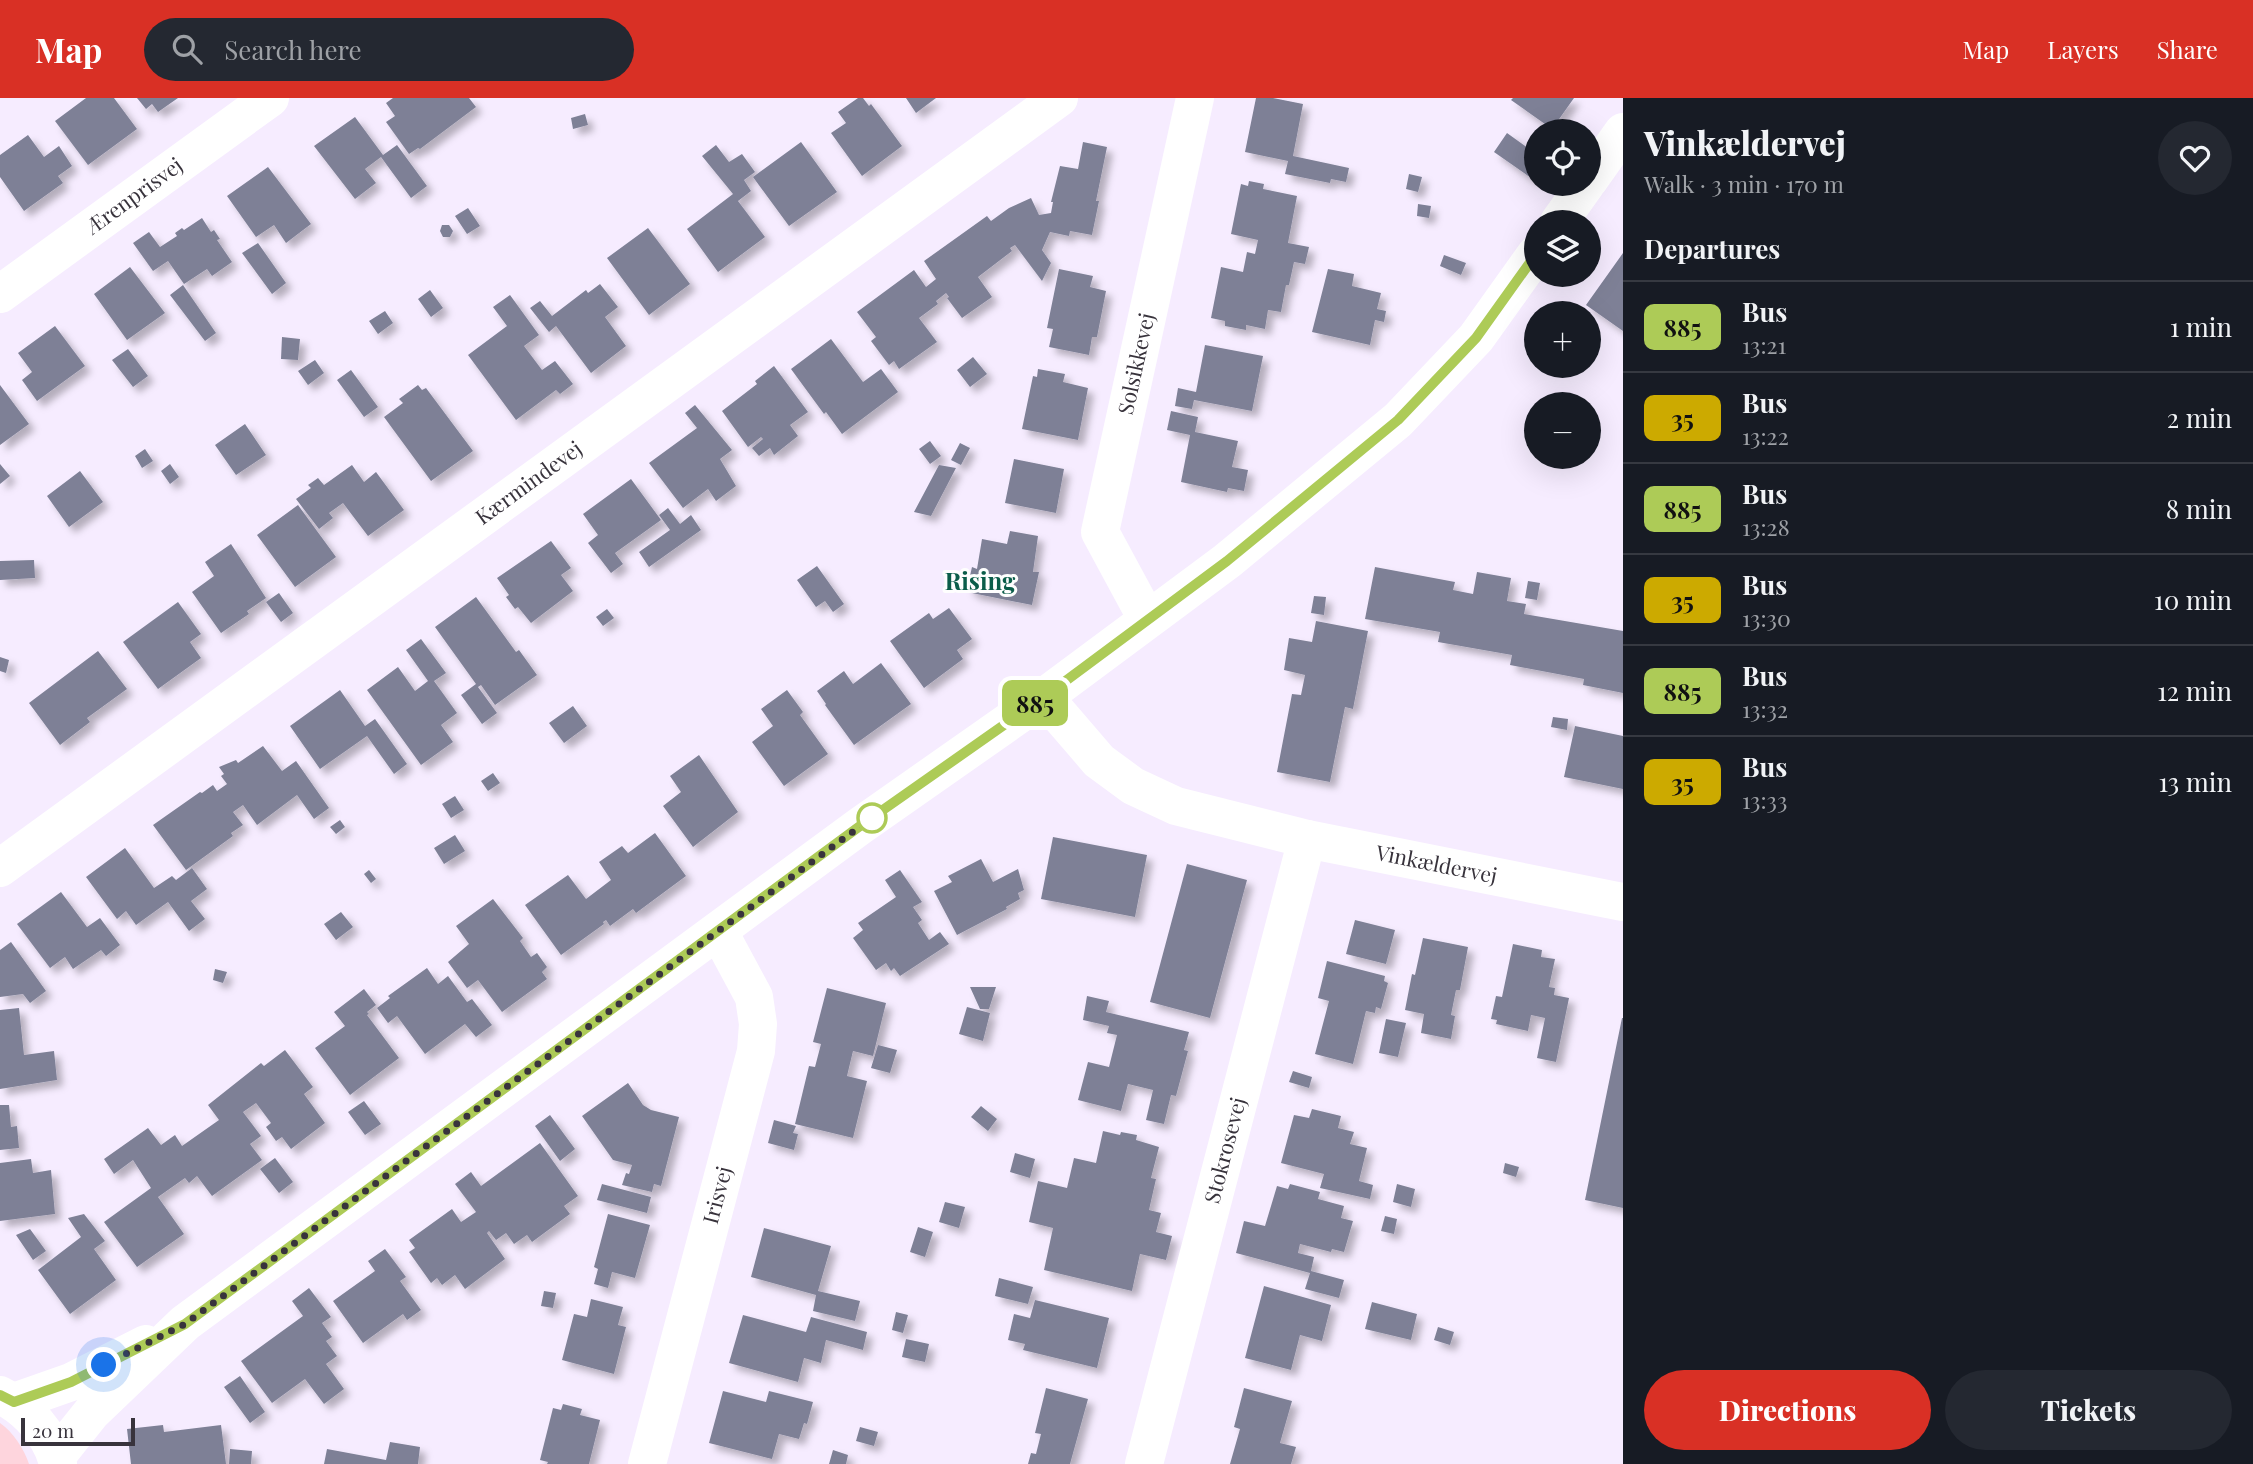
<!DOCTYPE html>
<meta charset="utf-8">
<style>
:root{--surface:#171b24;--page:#242831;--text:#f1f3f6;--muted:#9ea1a6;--line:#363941;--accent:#d93025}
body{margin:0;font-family:"Playfair Display",serif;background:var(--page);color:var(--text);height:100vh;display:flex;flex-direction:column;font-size:26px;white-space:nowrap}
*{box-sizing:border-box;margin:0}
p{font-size:23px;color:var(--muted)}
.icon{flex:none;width:38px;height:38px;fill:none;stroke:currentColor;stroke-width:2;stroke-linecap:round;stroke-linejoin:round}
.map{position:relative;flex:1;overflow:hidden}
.drawer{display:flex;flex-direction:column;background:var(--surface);width:630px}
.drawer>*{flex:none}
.badge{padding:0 14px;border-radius:10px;font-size:24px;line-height:46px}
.controls{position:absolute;left:1524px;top:21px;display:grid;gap:14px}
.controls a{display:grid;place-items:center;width:77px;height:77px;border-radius:50%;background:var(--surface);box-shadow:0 7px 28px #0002;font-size:35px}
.scale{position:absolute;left:21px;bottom:18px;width:114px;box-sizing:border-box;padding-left:7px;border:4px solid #38333c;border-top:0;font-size:19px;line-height:24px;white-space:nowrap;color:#38333c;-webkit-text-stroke:5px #fefefe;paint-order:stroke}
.you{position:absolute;width:35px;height:35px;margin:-18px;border:5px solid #fff;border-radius:50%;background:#1a73e8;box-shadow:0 0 0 10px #1a73e833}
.map>.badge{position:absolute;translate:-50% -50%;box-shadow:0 0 0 4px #fff}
h2{padding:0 21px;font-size:26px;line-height:63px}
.round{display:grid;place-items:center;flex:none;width:74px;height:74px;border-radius:37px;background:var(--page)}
.overview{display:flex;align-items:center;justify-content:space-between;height:119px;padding:0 21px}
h1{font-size:33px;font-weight:800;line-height:52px}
.button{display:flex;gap:14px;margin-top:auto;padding:14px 21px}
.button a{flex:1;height:80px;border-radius:42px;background:var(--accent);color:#fff;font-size:28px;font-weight:800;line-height:80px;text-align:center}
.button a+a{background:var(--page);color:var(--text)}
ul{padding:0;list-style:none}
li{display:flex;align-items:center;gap:21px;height:91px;padding:0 21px;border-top:2px solid var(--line)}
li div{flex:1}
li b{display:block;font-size:26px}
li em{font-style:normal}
li .badge{min-width:77px;font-weight:700;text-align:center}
header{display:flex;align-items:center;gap:42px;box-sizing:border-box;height:98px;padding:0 35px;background:var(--accent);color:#fff}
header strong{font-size:33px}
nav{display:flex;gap:38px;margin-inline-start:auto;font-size:24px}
.search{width:490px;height:63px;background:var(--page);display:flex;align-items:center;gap:18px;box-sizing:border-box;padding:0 24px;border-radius:38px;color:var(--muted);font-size:26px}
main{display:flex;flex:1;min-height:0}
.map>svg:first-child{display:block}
</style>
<header>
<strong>Map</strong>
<div class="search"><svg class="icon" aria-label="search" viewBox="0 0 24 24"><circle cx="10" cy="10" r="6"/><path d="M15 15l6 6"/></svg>Search here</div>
<nav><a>Map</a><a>Layers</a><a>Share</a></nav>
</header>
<main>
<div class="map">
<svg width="1623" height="1366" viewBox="0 0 1623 1366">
<defs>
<filter id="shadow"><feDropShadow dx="6" dy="6" stdDeviation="3.5" flood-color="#0004"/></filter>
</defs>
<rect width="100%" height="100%" fill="#f6ecff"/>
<path fill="#fed5dd" d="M0 1325C13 1334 24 1351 29 1366H0Z"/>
<path fill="#7e8096" filter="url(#shadow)" d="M86 0H114L137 31 88 67 55 23Z
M137 0H178L158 14 152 6 146 11Z
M393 0H469L476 9 420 51 418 50 409 56 386 24 395 18 386 5Z
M858 0H863L869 8 871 6 902 48 862 78 831 35 846 25 838 14Z
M906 0H936L916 15Z
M1256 0H1273L1303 6 1293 58 1349 70 1346 84 1331 81 1330 85 1285 76 1288 63 1245 54Z
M1513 0H1574L1552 31 1511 2Z
M585 16 588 27 573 31 571 20Z
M355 19 383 57 397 47 427 88 411 100 381 59 365 71 376 85 355 101 314 48Z
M1507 35 1536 56V79L1534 82 1494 54Z
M28 37 44 59 59 48 72 68 58 78 63 85 24 113 0 79V57Z
M801 44 837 94 789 128 753 79Z
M1083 44 1107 49 1096 103H1099L1092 137 1070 133 1069 138 1050 134 1042 152 1051 165 1042 183 1015 147 1010 150 1012 153 978 179 992 199 962 220 947 200 949 199 946 195 936 203 938 206 919 220 937 244 899 271 894 263 889 267 871 243 876 239 857 214 914 172 926 189 936 181 924 163 987 118 991 123 1009 110 1031 100 1039 117 1051 115 1053 104H1051L1060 68 1078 71Z
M716 47 729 64 742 56 755 74 744 82 751 93 738 103 765 139 718 174 687 131 733 96 702 58Z
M268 69 311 126 286 145 274 127 256 139 227 98Z
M1409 76 1422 79 1418 94 1406 91Z
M1249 83 1264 86 1263 91 1297 98 1288 145 1309 149 1305 166 1294 164 1289 187H1286L1281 214 1268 212 1265 231 1246 227V232L1225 228V223L1211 220 1221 169 1243 174 1247 154 1255 156 1258 142 1231 136 1241 86 1248 88Z
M1418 106 1431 108 1429 120 1417 118Z
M468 110 480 128 467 136 455 118Z
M202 120 211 134 214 132 220 141 217 142 232 164 212 178 207 171 184 186 168 163 153 173 133 145 149 134 160 149 177 138 175 135 182 130 184 132Z
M442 127H449L453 133 450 139H443L440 133Z
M648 130 690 186 649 217 607 160Z
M258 145 286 185 272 196 242 155Z
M1623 155V233L1586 207Z
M1444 157 1466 165 1461 177 1440 168Z
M130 169 165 215 127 242 94 196Z
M1059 171 1093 178 1090 189 1106 193 1097 239H1092L1089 257 1049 249 1053 231 1047 230Z
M1328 171 1354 176 1352 188 1381 195 1377 211 1386 213 1384 224 1375 222 1370 247 1312 234Z
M600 186 618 209 605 219 626 248 591 275 556 228 549 234 530 210 540 203 552 218 586 192 588 195Z
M183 187 216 235 205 243 170 197Z
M430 192 443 210 431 219 418 201Z
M510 197 539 237 524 248 542 272 555 263 573 286 560 296 556 292 516 322 468 257 507 228 493 209Z
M385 213 393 225 378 236 369 223Z
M55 228 85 268 37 303 22 282 32 274 18 255Z
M282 239 300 241 298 262 281 261Z
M831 241 863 284 881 271 898 294 842 336 826 314 824 316 791 271Z
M1205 247 1263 258 1252 313 1194 302 1192 311 1175 308 1178 290 1196 294Z
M128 251 148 278 133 289 112 262Z
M973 259 987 276 970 289 957 272Z
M315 262 324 275 308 287 298 273Z
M774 268 808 314 790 327 798 338 774 357 770 350 759 358 752 350 763 341 761 339 748 349 722 313 757 286 755 283Z
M1038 271 1065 276 1063 284 1088 290 1078 342 1022 331 1033 278 1037 279Z
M351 272 378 309 364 319 337 282Z
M0 287 29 326 0 347Z
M418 287 422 292 426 290 473 353 431 383 384 319 403 305 399 301Z
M695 307 732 352 720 361 736 388 716 403 708 391 683 410 649 365 697 330 685 315Z
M1171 313 1198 319 1195 334 1238 343 1232 369 1248 372 1244 393 1228 390 1227 394 1181 384 1190 337 1167 332Z
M245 326 266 357 236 377 215 347Z
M930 343 941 358 930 366 919 351Z
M960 345 970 350 961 367 951 362Z
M145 351 153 363 142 370 135 358Z
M1014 361 1064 371 1056 415 1005 405Z
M0 366 10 378 0 386Z
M170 366 179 379 170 386 161 373Z
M352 367 364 384 376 374 404 412 368 438 343 405 329 415 333 420 319 431 296 401 311 390 308 387 318 380 324 387Z
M939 367 956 370 931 418 914 414Z
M80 373 103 404 69 429 47 398Z
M631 381 661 422 615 455 623 466 611 475 588 445 598 437 583 416Z
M298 407 336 459 295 489 257 437Z
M668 410 680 426 691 417 701 432 649 469 639 454 670 432 659 417Z
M1010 433 1038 438 1033 474H1039L1032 507 972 495 973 492 967 491 972 469 977 471 982 441 1007 446Z
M551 443 571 470 561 477 573 493 531 525 518 509 515 511 506 499 509 497 497 480Z
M231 446 266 500 247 513 249 516 221 535 192 494 214 478 205 464Z
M34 462 35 480 0 482V463Z
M817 468 844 506 833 514 825 503 816 509 797 482Z
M1375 469 1455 484 1453 492 1473 496 1477 474 1511 480 1507 503 1526 506 1524 516 1623 533V595L1583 587 1584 581 1510 567 1512 557 1438 544 1440 534 1365 521Z
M1528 483 1540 485 1537 502 1525 500Z
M279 495 293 515 281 524 266 504Z
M1314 498 1326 499 1324 517 1311 515Z
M476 499 516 554 519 552 537 577 495 607 481 587 478 589 497 615 482 626 461 597 476 586 435 529Z
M178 504 201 536 190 544 201 560 158 591 123 544Z
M949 510 972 541 957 552 963 561 924 590 890 543 929 515 933 521Z
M607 511 614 520 603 528 596 519Z
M1316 523 1368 533 1353 611 1345 609 1330 684 1277 674 1292 596 1301 597 1305 577 1284 572 1289 540 1312 544Z
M421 541 446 575 434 583 457 615 441 627 453 644 421 667 367 592 398 569 415 593 428 583 406 552Z
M98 553 127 591 87 620 90 624 60 647 29 605Z
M0 559 9 562 6 575 0 573Z
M881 565 911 606 854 647 825 607 826 606 817 593 844 573 853 586Z
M340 592 365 628 375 621 407 666 394 676 367 638 320 671 290 628Z
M787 592 803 614 800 617 828 656 784 688 752 644 773 628 761 611Z
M573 608 587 628 564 645 549 625Z
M1553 619 1568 621 1567 632 1551 629Z
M1575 628 1623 638V691L1564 679Z
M263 648 282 673 296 663 329 710 314 721 297 697 257 727 243 707 233 714 243 727 231 735 233 738 186 772 153 727 200 694 202 695 213 687 217 693 227 686 221 678 224 676 219 669 236 662 238 665Z
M699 657 738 714 693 749 663 708 681 694 670 678Z
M493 675 500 685 488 693 481 683Z
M455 698 464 712 451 720 442 706Z
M340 722 345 729 336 736 330 729Z
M655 735 686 778 636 815 633 811 610 828 606 822 603 824 604 826 561 857 525 807 568 777 586 801 611 782 599 764 622 748 628 755Z
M455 737 465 753 444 766 434 750Z
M1053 739 1147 757 1135 819 1041 801Z
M125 750 154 790 172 778 176 782 192 770 207 791 191 803 205 821 189 833 168 804 136 827 126 813 117 821 86 779Z
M981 761 993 784 1018 771 1024 792 1018 795 1020 801 1006 809 1007 811 957 837 934 793 952 784 948 778Z
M1187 766 1247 782 1210 920 1150 904Z
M369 772 376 781 371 785 364 776Z
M900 772 922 804 913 809 922 822 918 825 929 842 940 834 949 846 900 878 894 870 891 873 886 865 876 872 853 840 863 832 858 825 896 799 885 782Z
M61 794 87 829 100 820 120 847 106 858 101 852 73 871 65 859 50 870 17 826Z
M493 801 523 840 520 843 531 859 537 855 547 869 542 874 547 881 502 914 478 882 467 890 448 864 469 846 456 828Z
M341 814 353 829 336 842 324 826Z
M1355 822 1395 832 1386 866 1346 856Z
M1423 840 1468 849 1460 892H1456L1451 917 1455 918 1451 941 1421 935 1424 916 1405 912 1412 876 1415 877Z
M11 844 46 893 30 905 23 896 0 899V852Z
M1513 846 1542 852 1541 859 1555 861 1549 889 1555 890 1554 897 1569 900 1556 964 1537 960 1545 920 1531 917 1528 933 1496 926 1497 922 1491 921 1496 898 1502 899Z
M1327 863 1385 878 1384 883 1388 885 1381 911 1376 909 1375 915 1366 913 1353 966 1315 956 1329 903 1318 900Z
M427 870 438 886 448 878 467 904 472 901 492 927 476 939 465 926 425 956 397 918 388 925 377 910 390 900 388 898Z
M215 871 227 874 223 885 213 882Z
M970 889H996L989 911H980Z
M827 890 886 905 873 958 853 953 847 978 867 983 853 1040 795 1026 809 968 815 969 821 946 813 944Z
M364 891 376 907 367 914 369 916 367 917 399 960 350 997 315 950 345 928 334 914Z
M1087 898 1109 903 1106 914 1189 934 1184 952 1188 953 1176 998 1171 997 1164 1026 1146 1022 1153 992 1128 986 1121 1013 1078 1002 1088 964 1109 969 1117 937 1107 935 1109 928 1083 922Z
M967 909 990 915 983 943 959 936Z
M19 910 24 957 54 953 57 982 0 991V912Z
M1622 920H1623V1110L1585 1102Z
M1386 921 1406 925 1398 959 1379 955Z
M878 947 897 952 890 975 871 970Z
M285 952 313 989 304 996 325 1025 291 1051 282 1039 276 1043 266 1029 271 1025 256 1005 243 1014 261 1038 250 1046 262 1062 212 1098 197 1078 189 1085 185 1080 158 1099 184 1136 137 1169 104 1124 151 1090 133 1062 114 1076 104 1061 148 1030 161 1047 175 1037 182 1048 219 1022 208 1007 261 965 264 968Z
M1293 973 1312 979 1309 990 1289 984Z
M628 985 643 1007 651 1012 679 1019 661 1088 654 1086 652 1094 622 1087 626 1075 629 1076 632 1067 613 1062 582 1018Z
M364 1003 381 1026 365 1037 348 1014Z
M0 1007H9L11 1029 17 1028 19 1050 0 1052Z
M981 1008 997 1021 988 1033 971 1019Z
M1312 1011 1341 1018 1338 1030 1354 1034 1350 1046 1367 1050 1359 1083 1373 1087 1370 1101 1320 1090 1324 1076 1281 1065 1294 1017 1309 1020Z
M550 1017 575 1051 560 1063 535 1028Z
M774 1022 796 1028 793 1035 798 1036 794 1052 768 1045Z
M1103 1033 1120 1037 1121 1034 1137 1037 1136 1042 1159 1049 1151 1080 1156 1081 1149 1112 1161 1115 1156 1134 1172 1138 1166 1162 1140 1156 1132 1193 1044 1172 1053 1130 1029 1124 1038 1083 1067 1090 1074 1060 1096 1065Z
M540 1045 578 1098 564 1108 570 1116 532 1144 527 1137 514 1146 506 1135 496 1142 489 1133 487 1135 505 1161 465 1191 455 1177 442 1187 437 1180 431 1185 409 1154 415 1150 409 1142 452 1111 461 1124 476 1114 455 1086 471 1074 481 1088Z
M1015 1055 1035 1061 1030 1080 1010 1074Z
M275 1060 293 1084 279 1095 260 1071Z
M31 1061 33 1075 51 1072 55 1116 0 1123V1065Z
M1505 1065 1519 1069 1516 1079 1503 1075Z
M602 1086 651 1099 647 1115 597 1102Z
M1290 1086 1320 1094 1318 1101 1344 1108 1341 1120 1353 1123 1344 1154 1332 1151 1331 1154 1300 1146 1298 1155 1314 1159 1311 1173 1344 1182 1339 1200 1305 1191 1310 1175 1236 1155 1244 1123 1265 1128 1277 1088 1288 1091Z
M1397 1086 1415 1091 1411 1109 1393 1104Z
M945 1104 965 1109 959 1130 939 1124Z
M84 1116 105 1143 94 1151 116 1182 70 1216 38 1172 81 1139 68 1120Z
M608 1116 650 1127 635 1180 612 1174 608 1190 594 1186 598 1171 594 1169Z
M1385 1118 1397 1121 1394 1136 1381 1133Z
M918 1129 933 1134 925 1159 910 1154Z
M764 1130 831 1148 818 1193 860 1203 855 1223 813 1213 816 1197 751 1179Z
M30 1131 46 1153 33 1162 16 1137Z
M385 1151 406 1179 400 1183 421 1212 407 1222 403 1216 363 1245 333 1203 375 1173 368 1163Z
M999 1180 1033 1189 1028 1206 995 1198Z
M1264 1188 1331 1207 1322 1243 1300 1237 1291 1272 1245 1260Z
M309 1190 331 1219 322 1225 332 1239 326 1243 337 1258 326 1266 344 1291 324 1306 305 1281 272 1305 241 1263 303 1218 292 1203Z
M544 1193 556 1195 553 1210 541 1208Z
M591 1201 623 1209 618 1227 626 1229 614 1276 562 1262 574 1216 587 1219Z
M1035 1202 1109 1220 1097 1270 1023 1252 1025 1246 1008 1242 1014 1216 1030 1220Z
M1372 1204 1417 1216 1411 1242 1365 1231Z
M896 1214 908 1217 903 1235 892 1232Z
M743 1217 806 1234 811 1219 867 1234 863 1252 826 1242 821 1265 804 1260 798 1284 729 1265Z
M1438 1229 1454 1234 1450 1247 1434 1242Z
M906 1241 929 1246 925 1264 902 1259Z
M240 1278 265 1314 250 1325 224 1289Z
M1046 1290 1088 1301 1070 1366H1028L1031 1355 1036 1356 1041 1336 1035 1335Z
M1244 1290 1292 1303 1280 1345 1296 1349 1291 1366H1230L1240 1331 1234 1329Z
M723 1293 766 1304 769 1293 813 1304 807 1326 804 1325 799 1341 779 1336 772 1361 709 1345Z
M563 1306 582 1311 580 1317 600 1322 589 1366H547L548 1364 540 1362 553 1310 561 1312Z
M163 1327 164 1334 221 1327 226 1366H131L127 1331Z
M860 1329 878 1334 874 1348 856 1343Z
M390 1344 420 1349 418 1366H324L327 1351 386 1362Z
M230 1351 252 1353 251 1366H229Z
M833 1352 848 1357 846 1366H829Z"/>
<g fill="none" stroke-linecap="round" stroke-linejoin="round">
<g stroke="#fff" stroke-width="38">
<path id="s1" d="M0 196 270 0"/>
<path id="s2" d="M1147 521 1100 434 1195 0"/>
<path id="s3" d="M1044 599 1099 663 1133 688 1176 708 1307 741 1623 804"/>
<path id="s4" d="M0 770 1059 0"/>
<path id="s5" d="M647 1366 756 953 758 926 754 899 719 834"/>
<path id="s6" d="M1144 1366 1307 741"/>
</g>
<path stroke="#fff" stroke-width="38" d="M1589 82 1623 34
M1559 124 1586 86
M0 1297C27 1310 51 1336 58 1366
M14 1304 71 1284 146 1246
M56 1359 92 1314 185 1225 860 728 1044 599 1227 463 1398 322 1476 240 1536 156"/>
</g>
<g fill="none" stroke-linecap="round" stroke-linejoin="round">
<defs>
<path id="line" d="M0 1297 14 1304 71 1284 185 1226 860 728 1044 599 1227 463 1398 322 1476 240 1536 156"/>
</defs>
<use href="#line" stroke="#fff" stroke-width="16"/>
<use href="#line" stroke="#adcb57" stroke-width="10"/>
<path stroke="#38333c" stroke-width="7" stroke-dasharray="0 12.6" d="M104 1267 185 1226 881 713 872 720"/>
</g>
<circle fill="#fff" stroke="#adcb57" stroke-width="3.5" cx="872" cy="720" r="14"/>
<g text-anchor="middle" stroke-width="6" stroke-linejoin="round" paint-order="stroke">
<g font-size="21" fill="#38333c" stroke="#fefefe">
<text dy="7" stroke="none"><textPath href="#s1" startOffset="166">Ærenprisvej</textPath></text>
<text dy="7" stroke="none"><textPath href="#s2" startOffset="271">Solsikkevej</textPath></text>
<text dy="7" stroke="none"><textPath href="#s4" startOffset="654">Kærmindevej</textPath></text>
<text dy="7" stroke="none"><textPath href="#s3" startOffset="441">Vinkældervej</textPath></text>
<text dy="7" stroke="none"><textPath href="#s6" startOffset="324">Stokrosevej</textPath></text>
<text dy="7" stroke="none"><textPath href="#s5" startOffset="278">Irisvej</textPath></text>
</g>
<g font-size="24" font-weight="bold" fill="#0b5d4a" stroke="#fefefe">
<text x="980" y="492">Rising</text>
</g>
</g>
</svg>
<div class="controls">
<a><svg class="icon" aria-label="locate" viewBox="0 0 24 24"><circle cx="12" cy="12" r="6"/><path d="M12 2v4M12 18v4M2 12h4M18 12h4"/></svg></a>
<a><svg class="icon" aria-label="layers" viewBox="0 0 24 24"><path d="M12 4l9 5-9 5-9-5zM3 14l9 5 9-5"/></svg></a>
<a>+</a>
<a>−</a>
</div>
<div class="scale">20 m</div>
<div class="you" style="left:104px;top:1267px"></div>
<b class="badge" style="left:1035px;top:605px;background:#adcb57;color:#111">885</b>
</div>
<section class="drawer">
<div class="overview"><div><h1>Vinkældervej</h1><p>Walk · 3 min · 170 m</p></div><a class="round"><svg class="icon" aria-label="heart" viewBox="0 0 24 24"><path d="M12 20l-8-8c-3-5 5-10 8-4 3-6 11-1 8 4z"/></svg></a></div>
<h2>Departures</h2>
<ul>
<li><span class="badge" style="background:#adcb57;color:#111">885</span><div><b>Bus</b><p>13:21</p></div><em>1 min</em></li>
<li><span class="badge" style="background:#ca0;color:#111">35</span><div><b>Bus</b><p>13:22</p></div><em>2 min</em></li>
<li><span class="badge" style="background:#adcb57;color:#111">885</span><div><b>Bus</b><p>13:28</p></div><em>8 min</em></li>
<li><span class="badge" style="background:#ca0;color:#111">35</span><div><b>Bus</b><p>13:30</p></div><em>10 min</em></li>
<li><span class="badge" style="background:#adcb57;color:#111">885</span><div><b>Bus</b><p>13:32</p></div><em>12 min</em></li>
<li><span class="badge" style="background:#ca0;color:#111">35</span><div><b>Bus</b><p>13:33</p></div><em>13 min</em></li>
</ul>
<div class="button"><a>Directions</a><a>Tickets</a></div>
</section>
</main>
